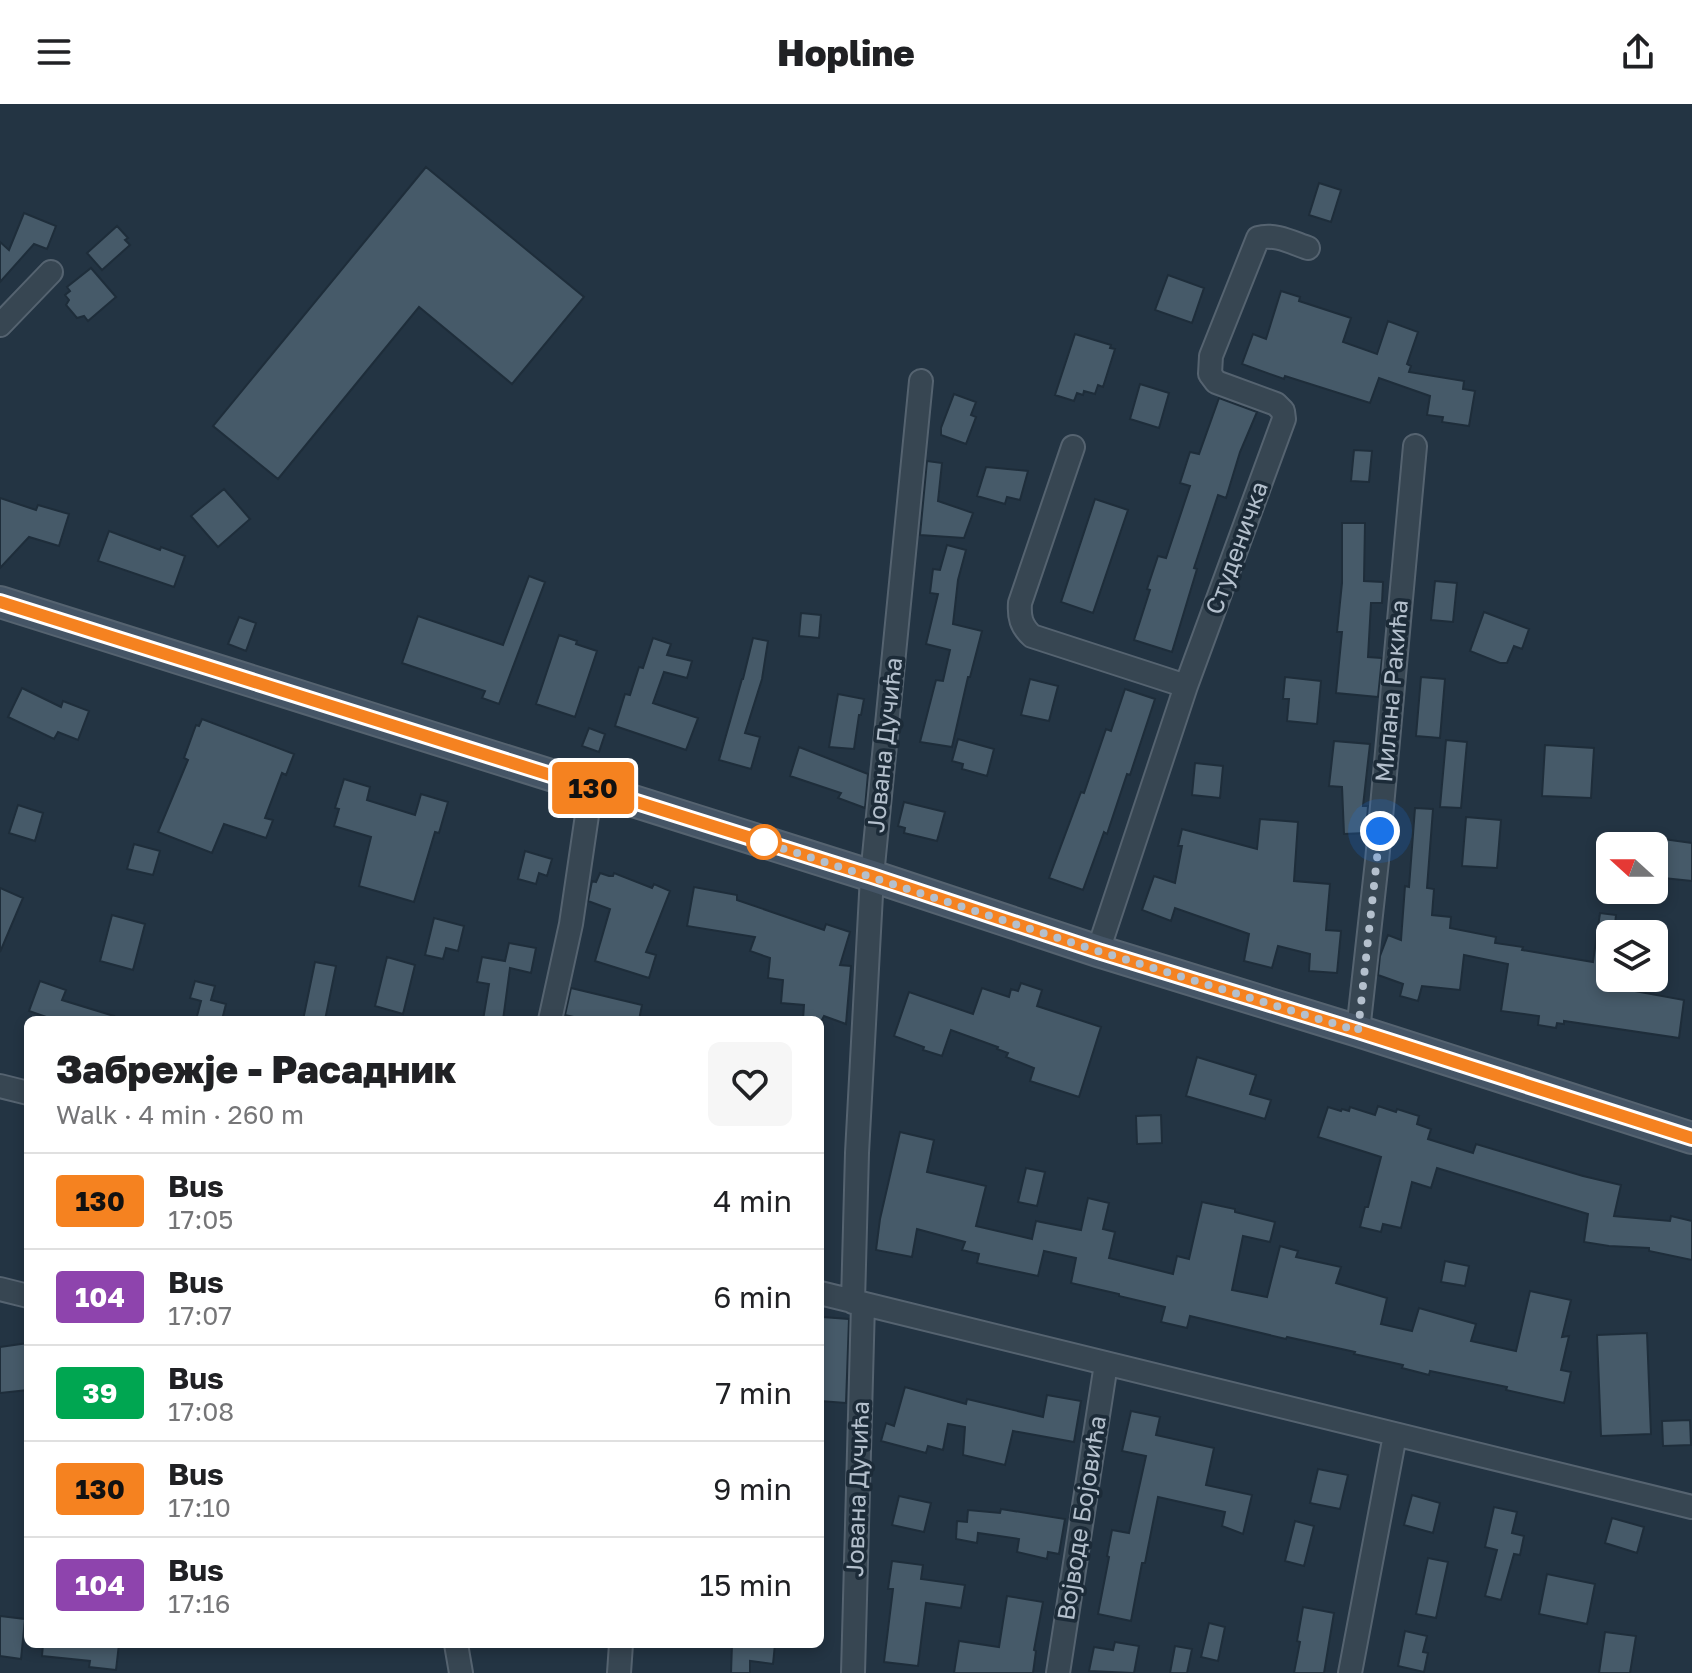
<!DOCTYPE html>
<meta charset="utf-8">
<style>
:root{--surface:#fff;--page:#f6f6f6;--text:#202124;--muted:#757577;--line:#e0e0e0}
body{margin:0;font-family:"Golos Text",sans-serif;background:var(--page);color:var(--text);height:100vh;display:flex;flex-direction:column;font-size:30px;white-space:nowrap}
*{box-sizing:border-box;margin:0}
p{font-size:26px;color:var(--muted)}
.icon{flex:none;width:44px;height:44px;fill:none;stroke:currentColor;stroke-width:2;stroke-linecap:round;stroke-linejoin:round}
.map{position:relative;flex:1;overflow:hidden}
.side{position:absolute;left:24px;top:912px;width:800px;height:632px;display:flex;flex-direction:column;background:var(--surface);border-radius:12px;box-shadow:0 4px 12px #0003}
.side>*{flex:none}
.badge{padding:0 16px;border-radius:6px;font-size:28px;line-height:52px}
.needle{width:52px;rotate:291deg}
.controls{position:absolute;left:1596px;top:728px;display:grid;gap:16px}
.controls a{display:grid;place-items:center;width:72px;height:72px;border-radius:12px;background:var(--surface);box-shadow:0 4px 12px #0003;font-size:40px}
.you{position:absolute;width:40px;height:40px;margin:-20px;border:6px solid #fff;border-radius:50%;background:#1a73e8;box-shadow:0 0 0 12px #1a73e833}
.map>.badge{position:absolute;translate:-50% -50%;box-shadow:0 0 0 4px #fff}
.round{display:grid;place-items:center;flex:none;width:84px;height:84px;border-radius:12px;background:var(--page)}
.summary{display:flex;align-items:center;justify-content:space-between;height:136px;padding:0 32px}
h1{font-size:38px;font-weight:800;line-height:60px}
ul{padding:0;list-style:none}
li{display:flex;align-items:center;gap:24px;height:96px;padding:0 32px;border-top:2px solid var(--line)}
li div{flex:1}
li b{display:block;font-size:30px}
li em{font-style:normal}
li .badge{min-width:88px;font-weight:700;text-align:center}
header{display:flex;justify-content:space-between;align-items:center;height:104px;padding:0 32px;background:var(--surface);font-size:36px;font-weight:800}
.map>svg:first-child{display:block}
</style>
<header><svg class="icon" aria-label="menu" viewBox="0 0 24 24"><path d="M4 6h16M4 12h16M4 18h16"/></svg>Hopline<svg class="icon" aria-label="share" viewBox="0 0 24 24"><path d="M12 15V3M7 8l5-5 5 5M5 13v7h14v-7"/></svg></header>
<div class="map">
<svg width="1692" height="1569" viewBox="0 0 1692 1569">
<rect width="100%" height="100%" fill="#233443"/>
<path fill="#465a69" stroke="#1e2d3a" stroke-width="2" d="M426 63 584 193 512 280 419 203 278 375 213 322Z
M1319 79 1341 86 1331 118 1309 111Z
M24 109 56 122 47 145 34 140 0 178V138L9 146Z
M117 122 128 134 125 136 130 141 102 166 87 149Z
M91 164 116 193 88 217 84 212 77 214 66 201 69 196 65 191 70 187 67 183Z
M1168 171 1204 184 1192 219 1155 206Z
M1281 187 1300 193 1299 197 1351 214 1343 238 1377 250 1388 217 1418 228 1407 260 1411 262 1409 268 1464 277 1463 285 1475 287 1469 322 1442 318 1443 313 1427 311 1430 292 1379 274 1370 299 1285 272 1284 275 1242 260 1253 230 1266 235Z
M1075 230 1111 241 1110 244 1115 245 1103 283 1098 281 1095 290 1084 287 1083 291 1077 289 1074 297 1055 291Z
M1140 280 1169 289 1159 324 1130 315Z
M954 290 976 298 971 311 976 313 966 340 941 331V324Z
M1219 294 1257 308 1240 348 1226 394 1218 391 1194 464 1197 465 1172 548 1134 536 1150 486 1147 485 1158 452 1166 454 1190 382 1180 379 1190 348 1199 350Z
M1354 346 1372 347 1369 378 1351 377Z
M927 357 942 359 938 397 973 409 964 434 920 431Z
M986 363 1028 367 1020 396 1007 393 1005 400 977 392Z
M224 385 250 415 218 443 191 412Z
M0 394 36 406 38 401 69 410 59 442 29 433 0 464Z
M1095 395 1128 406 1093 509 1061 498Z
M1342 419H1365L1364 477 1383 478 1382 499H1371L1368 553 1382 554 1378 593 1336 589 1342 528H1337L1342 479Z
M109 427 160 446 161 443 185 452 174 483 98 457Z
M947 441 966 446 958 476 953 520 982 527 970 573H968L952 643 920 638 936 576 943 577 950 546 926 540 938 490 930 489 933 465 940 466Z
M529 472 545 478 499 600 482 594 485 587 402 559 418 512 503 541Z
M1435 477 1457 479 1453 518 1431 516Z
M1484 508 1529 525 1522 545 1514 542 1507 559H1500L1470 547Z
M801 509 821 511 819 534 799 532Z
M239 513 256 519 246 547 228 540Z
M559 531 577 537 576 540 597 547 575 613 536 600Z
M653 534 671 540 667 551 692 557 687 574 664 568 653 599 698 614 686 646 615 622 625 590 630 591 639 563 643 564Z
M753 534 768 537 762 575 745 629 760 633 751 665 719 656 742 575H743Z
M1285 573 1321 577 1317 620 1287 617 1289 595H1283Z
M1421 573 1445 575 1440 634 1416 632Z
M1030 575 1058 582 1049 617 1021 611Z
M22 584 61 603 63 597 89 607 78 636 58 628 54 635 8 613Z
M1125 585 1155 595 1130 671 1127 670 1107 730 1104 728 1083 786 1049 774 1081 688 1084 689 1106 625 1111 627Z
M838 590 864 595 861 611H859L854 645 829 643Z
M202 615 294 650 286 671 282 669 265 714 273 716 266 734 224 720 212 749 158 728 188 656 184 654 196 621 199 622Z
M589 624 605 630 599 648 582 642Z
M958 635 994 645 987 672 962 665 963 660 952 657Z
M1446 636 1467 638 1461 704 1440 703Z
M1334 637 1370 640 1363 702H1368L1366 729 1344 730 1342 683 1329 682Z
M1545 641 1594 644 1591 694 1542 692Z
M799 643 868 670 865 704 838 694 841 689 790 672Z
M1195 659 1223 662 1220 694 1192 691Z
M344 675 370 683 367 696 415 711 421 690 448 698 439 729 435 728 414 798 359 782 371 733 334 722 339 705 335 704Z
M904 698 945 708 937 737 904 729 905 724 898 722Z
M18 701 43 709 35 737 9 729Z
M1415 704 1433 705 1427 784 1434 785 1432 811 1451 813 1450 824 1496 833 1495 839 1523 843 1522 846 1593 858 1600 809 1616 811 1614 830H1610V857L1607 882 1684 896 1679 934 1564 917V920L1557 919 1556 924 1538 921 1539 912 1501 907 1508 860 1464 851 1460 886 1422 882 1418 897 1400 892 1403 880 1378 871 1380 852 1388 831 1401 836 1405 782 1409 783Z
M1466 713 1501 716 1497 764 1462 762Z
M1260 715 1298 718 1294 777 1330 780 1326 826 1341 827 1337 869 1309 867 1310 850 1278 842 1272 864 1244 857 1249 830 1175 804 1171 817 1142 806 1154 772 1175 779 1182 742H1178L1182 725 1257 745Z
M1656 734 1692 739V777L1654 773Z
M134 740 160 747 153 771 127 765Z
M525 747 552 755 547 772 539 769 536 780 518 775Z
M600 769 609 772H613L614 769 652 784 654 780 670 787 646 848 656 851 649 874 595 857 610 805 588 797 592 777 596 778Z
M694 783 737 791V796L824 826 826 820 850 828 840 861 851 862 846 920 824 912 822 916H803L804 901 781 899 783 876 768 874 770 854 750 847 755 833 687 822Z
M0 784 23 794 0 848Z
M112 811 145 820 133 866 100 857Z
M434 814 464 822 458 847 446 844 443 855 425 851Z
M509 839 536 844 531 869 510 864 503 916H483L489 880 477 878 482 853 505 857Z
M387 853 415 861 403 910 375 902Z
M315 858 336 862 325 916H303Z
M40 877 66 886 62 896 114 912 113 916H55L29 907Z
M195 877 215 882 211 896 226 900 222 916H196L201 897 190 894Z
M1021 879 1042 886 1037 902 1101 923 1079 993 1030 977 1034 964 1006 953 1008 949 997 945 998 943 951 926 942 952 923 946 924 943 894 932 909 888 973 910 982 884 1009 893 1011 885 1018 887Z
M571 884 642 901 639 916H587L565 911Z
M1197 953 1256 971 1250 990 1271 996 1265 1015 1186 992Z
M1378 1002 1396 1008 1397 1005 1419 1012 1417 1020 1431 1025 1428 1035 1473 1049 1476 1040 1583 1072 1621 1081 1614 1112 1670 1117 1671 1112 1692 1117V1156L1649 1147V1144L1609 1142 1584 1138 1588 1110 1437 1064 1431 1084 1412 1078 1401 1124 1383 1120 1381 1128 1360 1123 1365 1103H1368L1381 1053 1318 1033 1328 1003 1341 1007 1342 1005 1349 1007 1350 1003 1375 1011Z
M1161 1011 1162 1039 1137 1040 1136 1012Z
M900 1028 934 1036 927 1068 986 1082 976 1122 1032 1135 1036 1117 1081 1126 1088 1094 1109 1099 1103 1125 1115 1128 1109 1154 1173 1170 1177 1152 1189 1155 1202 1098 1235 1105V1108L1275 1118 1270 1138 1243 1132 1232 1186 1267 1193 1280 1142 1298 1147 1296 1153 1341 1163 1336 1179 1387 1194 1381 1220 1412 1227 1419 1204 1476 1220 1471 1237 1516 1247 1530 1187 1571 1196 1562 1233 1569 1232 1561 1266 1571 1268 1564 1299 1506 1286 1507 1283 1430 1267 1429 1271 1402 1264 1403 1261 1354 1250 1355 1248 1287 1233 1286 1235 1190 1212 1187 1224 1161 1218 1165 1203 1119 1192V1190L1071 1179 1076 1154 1044 1147 1038 1172 977 1159 979 1150 962 1146 965 1138 917 1125 912 1153 876 1146 880 1115Z
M1026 1064 1045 1068 1037 1102 1018 1098Z
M1445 1157 1469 1162 1465 1182 1441 1178Z
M822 1213 849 1215 846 1299 820 1297Z
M1647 1229 1651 1330 1601 1332 1597 1231Z
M28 1239V1286L0 1289V1243Z
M905 1283 966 1300 967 1295 1043 1313 1047 1291 1081 1297 1074 1338 1013 1327 1005 1361 963 1351 965 1323 948 1320 943 1346 928 1342 926 1349 881 1337 886 1319 894 1322Z
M1131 1307 1160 1313 1156 1331 1214 1344 1206 1381 1252 1391 1243 1430 1222 1422 1225 1408 1158 1393 1145 1459H1142L1131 1517 1098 1510 1109 1453 1107 1452 1112 1426 1129 1429 1146 1352 1122 1347Z
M1690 1316 1691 1341 1663 1342 1662 1317Z
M1318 1365 1348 1371 1340 1405 1310 1399Z
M1412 1391 1440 1399 1433 1429 1404 1421Z
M899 1392 931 1399 924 1428 892 1421Z
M1494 1403 1517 1408 1512 1429 1524 1432 1520 1451 1514 1450 1501 1496 1485 1492 1497 1446 1485 1443Z
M1001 1405 1065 1415 1059 1450 1048 1448 1047 1455 1017 1448 1019 1435 978 1429 977 1439 956 1435 957 1417 967 1418 968 1406 1000 1409Z
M1612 1414 1644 1423 1637 1449 1605 1439Z
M1295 1417 1314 1422 1304 1462 1285 1457Z
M1428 1454 1448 1458 1436 1514 1416 1510Z
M892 1457 923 1461 921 1475 965 1481 961 1504 926 1499 918 1562 884 1558 893 1485H888Z
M1547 1470 1595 1480 1587 1520 1539 1510Z
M1007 1492 1043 1498 1034 1546 1036 1547 1033 1569H954L959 1537 999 1543Z
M1303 1503 1334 1509 1324 1569H1294L1300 1538 1297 1537Z
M0 1512 25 1515 21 1555 0 1552Z
M1209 1519 1225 1523 1218 1557 1201 1553Z
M1405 1527 1427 1532 1423 1548 1428 1549 1424 1568 1398 1562Z
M1605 1528 1636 1532 1630 1569H1599Z
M1115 1538 1139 1542 1134 1569 1089 1567 1094 1543 1113 1546Z
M43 1540H119L116 1566 89 1563 90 1557 42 1552Z
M732 1540H775L773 1560 750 1557V1569H731Z
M1175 1542 1192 1545 1187 1569H1170Z"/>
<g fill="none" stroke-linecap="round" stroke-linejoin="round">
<defs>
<path id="street" d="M0 221 51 168
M1073 343 1020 499C1019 513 1021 522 1032 532L1186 582
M1098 847 1186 582 1284 315 1283 307 1276 300 1216 278 1210 270 1211 252 1258 134C1275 129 1293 139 1308 144
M550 916 571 820 591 684
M1358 927 1377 757 1415 342
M0 982 28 989
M0 1185 28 1192
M820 1189 1692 1403
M853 1198 857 1049 872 772 921 277
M456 1540 461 1569
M619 1569 621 1540
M853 1569 863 1200
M1058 1569 1106 1260
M1350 1569 1395 1331"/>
<path id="secondary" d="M0 498 872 772 1098 847 1358 927 1692 1034"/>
</defs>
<use href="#street" stroke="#556370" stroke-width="26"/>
<use href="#secondary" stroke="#556370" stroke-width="34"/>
<use href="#street" stroke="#374652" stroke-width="22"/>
<use href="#secondary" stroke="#455566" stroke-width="30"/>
</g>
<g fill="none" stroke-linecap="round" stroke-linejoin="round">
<defs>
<path id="line" d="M0 498 872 772 1098 847 1358 927 1692 1034"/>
</defs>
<use href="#line" stroke="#fff" stroke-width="18"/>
<use href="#line" stroke="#f58220" stroke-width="12"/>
<path stroke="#b4c0cd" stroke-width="8" stroke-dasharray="0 14.4" d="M764 738 760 737 1098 847 1358 927 1380 727"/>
</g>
<circle fill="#fff" stroke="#f58220" stroke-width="4" cx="764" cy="738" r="16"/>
<g text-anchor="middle" stroke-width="7" stroke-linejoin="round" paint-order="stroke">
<g font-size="24" fill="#b4c0cd" stroke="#1c2b38">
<text transform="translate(1237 444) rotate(-70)" y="8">Студеничка</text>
<text transform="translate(1392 587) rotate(-85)" y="8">Милана Ракића</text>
<text transform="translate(885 641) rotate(-84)" y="8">Јована Дучића</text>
<text transform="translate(858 1385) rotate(-88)" y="8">Јована Дучића</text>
<text transform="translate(1082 1414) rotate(-81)" y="8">Војводе Бојовића</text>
</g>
</g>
</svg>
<div class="controls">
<a><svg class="needle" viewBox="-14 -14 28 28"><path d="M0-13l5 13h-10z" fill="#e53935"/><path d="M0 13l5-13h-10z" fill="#757577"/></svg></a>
<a><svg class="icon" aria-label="layers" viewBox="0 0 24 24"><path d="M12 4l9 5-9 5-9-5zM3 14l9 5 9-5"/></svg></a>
</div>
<div class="you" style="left:1380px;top:727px"></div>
<b class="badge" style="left:593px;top:684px;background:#f58220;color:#111">130</b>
<section class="side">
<div class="summary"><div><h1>Забрежје - Расадник</h1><p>Walk · 4 min · 260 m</p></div><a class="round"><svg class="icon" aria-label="heart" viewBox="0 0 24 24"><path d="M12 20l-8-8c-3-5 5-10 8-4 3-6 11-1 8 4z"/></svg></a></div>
<ul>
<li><span class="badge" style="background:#f58220;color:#111">130</span><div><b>Bus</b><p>17:05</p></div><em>4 min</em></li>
<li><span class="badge" style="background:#8e44ad;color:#fff">104</span><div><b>Bus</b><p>17:07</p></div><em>6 min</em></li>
<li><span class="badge" style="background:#00a651;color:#fff">39</span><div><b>Bus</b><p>17:08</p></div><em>7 min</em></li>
<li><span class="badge" style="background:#f58220;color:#111">130</span><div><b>Bus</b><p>17:10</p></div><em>9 min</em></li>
<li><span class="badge" style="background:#8e44ad;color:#fff">104</span><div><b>Bus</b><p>17:16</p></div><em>15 min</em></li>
</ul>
</section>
</div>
